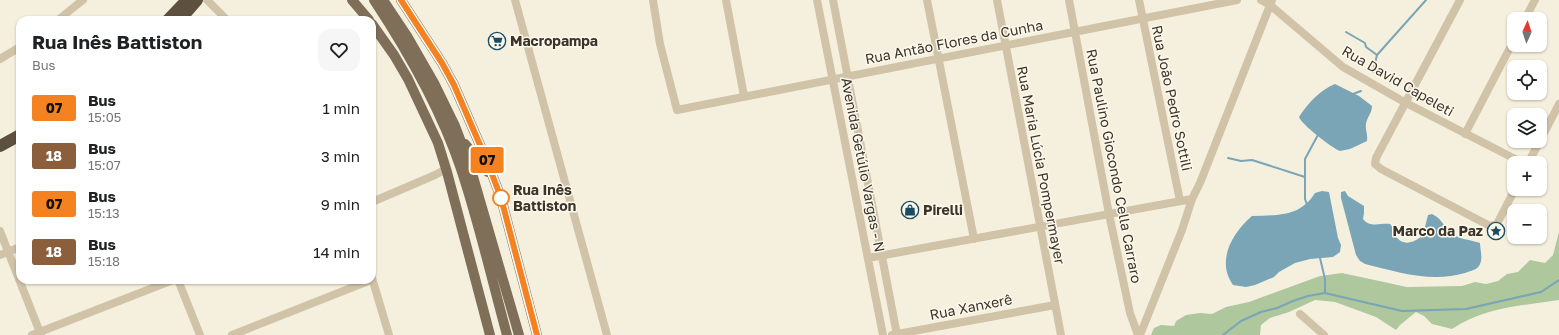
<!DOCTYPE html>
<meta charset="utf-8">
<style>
:root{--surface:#fff;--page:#f6f6f6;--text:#202124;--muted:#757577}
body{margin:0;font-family:"Golos Text",sans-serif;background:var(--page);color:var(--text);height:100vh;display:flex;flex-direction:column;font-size:15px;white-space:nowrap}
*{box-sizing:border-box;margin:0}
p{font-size:13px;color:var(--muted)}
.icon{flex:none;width:22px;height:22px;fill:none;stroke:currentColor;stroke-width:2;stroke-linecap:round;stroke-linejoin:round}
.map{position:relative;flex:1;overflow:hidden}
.details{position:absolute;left:16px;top:16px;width:360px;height:268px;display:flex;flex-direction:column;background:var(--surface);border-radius:12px;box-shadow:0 1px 3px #0004}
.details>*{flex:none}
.badge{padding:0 8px;border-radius:3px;font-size:14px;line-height:26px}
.needle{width:26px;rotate:3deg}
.buttons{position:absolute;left:1507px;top:12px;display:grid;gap:8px}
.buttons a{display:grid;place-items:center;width:40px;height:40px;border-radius:8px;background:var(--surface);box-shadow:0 1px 3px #0004;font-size:20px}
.map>.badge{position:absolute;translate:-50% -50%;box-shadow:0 0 0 2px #fff}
.round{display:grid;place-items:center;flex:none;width:42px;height:42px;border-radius:12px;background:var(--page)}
.head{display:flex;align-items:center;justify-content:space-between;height:68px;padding:0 16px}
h1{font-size:19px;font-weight:700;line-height:30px}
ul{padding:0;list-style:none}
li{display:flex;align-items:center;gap:12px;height:48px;padding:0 16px}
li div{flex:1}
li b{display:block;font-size:15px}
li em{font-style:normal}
li .badge{min-width:44px;font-weight:700;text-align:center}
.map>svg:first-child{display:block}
</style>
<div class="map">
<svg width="1559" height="335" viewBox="0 0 1559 335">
<rect width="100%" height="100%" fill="#f5f0de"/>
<path fill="#aec79c" d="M1559 232V300C1520 306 1486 307 1452 329L1432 324 1424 316 1416 312 1400 325 1396 330 1376 317 1335 302 1315 300 1289 312 1270 318 1261 325 1260 335H1151L1154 328 1161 325 1174 326 1176 321 1186 315 1200 313 1212 314 1226 307 1249 302 1320 276 1342 273 1407 287 1462 286 1475 282 1486 284 1498 281 1507 274 1518 272 1530 260 1545 263 1553 255Z"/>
<path fill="#79a5b6" d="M1335 84 1359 96 1372 106C1372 113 1367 117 1366 124 1365 129 1368 135 1367 141L1350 149 1340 151C1332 148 1301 124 1299 117 1308 103 1320 90 1335 84Z
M1322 191 1329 192 1338 238 1341 245 1340 252 1333 257 1310 259 1295 263 1279 272 1274 277 1255 285 1246 287 1233 285C1216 261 1232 233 1252 216 1278 215 1300 217 1315 193Z
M1345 191 1348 196 1364 206V213L1363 219C1370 228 1380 223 1390 224 1393 227 1392 229 1394 233 1401 247 1413 244 1423 235L1428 215 1432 214C1441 218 1443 225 1450 232 1459 240 1468 239 1480 243 1480 249 1483 258 1480 264 1478 270 1470 271 1465 273 1431 283 1398 272 1365 264L1360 261 1356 255 1341 198V192Z"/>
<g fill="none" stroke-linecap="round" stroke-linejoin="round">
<path stroke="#79a5b6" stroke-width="2" d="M1346 32 1365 43 1366 47 1377 55
M1373 72 1377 55 1426 0
M1353 94 1361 91
M1228 158 1241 161 1252 160 1305 177
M1307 205 1305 199V159L1319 133
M1320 258 1325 279V293
M1223 335 1241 321 1261 312 1277 308 1293 301 1308 296 1325 293 1402 311 1466 309 1541 292 1559 280"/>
<path stroke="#d0c3a8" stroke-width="8" d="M207 0 227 20
M515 0 607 335
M653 0 660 44 677 110 1237 0
M726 0 744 96
M817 0 883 335
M833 0 897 335
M927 0 974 239
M997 0 1061 335
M1069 0 1109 214 1130 313 1138 335
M1139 0 1180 201
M1261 0 1270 5 1343 67 1406 103 1523 163
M1460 0 1376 158 1375 164 1381 169 1490 226 1497 224 1515 189
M1525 19 1535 0
M58 20 83 0
M0 59 20 47
M1465 134 1514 40
M1540 141 1559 104
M1528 163 1540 141
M372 202 435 175 446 169
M0 231 41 335
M0 255 20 247
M868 258 1192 199
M372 278 389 335
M178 280 200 335
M1300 314 1324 335
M32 335 173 280
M232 335 371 280
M892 335 1055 305
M1140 335 1182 230 1192 199 1200 183 1272 0"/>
<path stroke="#7f6f58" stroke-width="10" d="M352 0 369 20
M374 0C409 53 441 109 461 169 479 223 492 280 507 335
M383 0 407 36 434 83 455 126 469 163 519 335
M401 0 442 63 454 85 487 161 501 198 537 335
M372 24 394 55 408 79 438 143 447 172 490 335
M465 144 488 172"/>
<path stroke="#5e503f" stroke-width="12" d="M184 15 197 0
M168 20 187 0
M0 146 20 135"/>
</g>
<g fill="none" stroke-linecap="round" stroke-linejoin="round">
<defs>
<path id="line" d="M401 0 442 63 454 85 487 161 501 198 537 335"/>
</defs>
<use href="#line" stroke="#fff" stroke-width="9"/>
<use href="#line" stroke="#f58220" stroke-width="6"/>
</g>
<defs>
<symbol id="supermarket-ring" viewBox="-11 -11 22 22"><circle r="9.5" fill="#fcf8ec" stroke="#194c63" stroke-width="1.5"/><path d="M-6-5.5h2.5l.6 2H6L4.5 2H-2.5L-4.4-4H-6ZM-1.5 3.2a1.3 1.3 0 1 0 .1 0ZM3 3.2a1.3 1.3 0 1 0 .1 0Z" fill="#194c63"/></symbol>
<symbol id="shop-ring" viewBox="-11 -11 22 22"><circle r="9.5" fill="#fcf8ec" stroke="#194c63" stroke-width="1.5"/><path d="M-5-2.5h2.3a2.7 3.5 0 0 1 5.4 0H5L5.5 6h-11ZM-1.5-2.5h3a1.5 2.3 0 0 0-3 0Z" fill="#194c63"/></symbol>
<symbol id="sight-ring" viewBox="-11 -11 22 22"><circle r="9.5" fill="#fcf8ec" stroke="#194c63" stroke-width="1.5"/><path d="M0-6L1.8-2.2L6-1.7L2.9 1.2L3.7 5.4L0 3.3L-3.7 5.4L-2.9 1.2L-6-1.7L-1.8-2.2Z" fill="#194c63"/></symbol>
</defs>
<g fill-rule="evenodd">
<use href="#supermarket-ring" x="487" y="31" width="20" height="20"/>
<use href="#shop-ring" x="900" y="200" width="20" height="20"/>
<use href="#sight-ring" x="1486" y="221" width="20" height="20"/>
</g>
<circle fill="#fff" stroke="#f58220" stroke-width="2" cx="501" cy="198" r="8"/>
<g text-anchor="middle" stroke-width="3" stroke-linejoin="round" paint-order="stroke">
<g font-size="14" font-weight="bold" fill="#3c3329" stroke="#fcf8ec" text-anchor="start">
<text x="510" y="46">Macropampa</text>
<text x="923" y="215">Pirelli</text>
<text x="1483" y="236" text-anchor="end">Marco da Paz</text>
</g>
<g font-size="14" fill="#3c3329" stroke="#fcf8ec">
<text transform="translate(954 42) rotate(-11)" y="5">Rua Antão Flores da Cunha</text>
<text transform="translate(1398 81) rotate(30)" y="5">Rua David Capeleti</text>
<text transform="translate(1172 98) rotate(78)" y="5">Rua João Pedro Sottili</text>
<text transform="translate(863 165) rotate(79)" y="5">Avenida Getúlio Vargas - N</text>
<text transform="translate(1041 165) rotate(79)" y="5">Rua Maria Lúcia Pompermayer</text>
<text transform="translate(1114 166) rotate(79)" y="5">Rua Paulino Giocondo Cella Carraro</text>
<text transform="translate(971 307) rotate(-11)" y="5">Rua Xanxerê</text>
</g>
<g font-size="14" font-weight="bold" fill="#3c3329" stroke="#fcf8ec" text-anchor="start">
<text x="513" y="195">Rua Inês<tspan x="513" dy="16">Battiston</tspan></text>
</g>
</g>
</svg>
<div class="buttons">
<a><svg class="needle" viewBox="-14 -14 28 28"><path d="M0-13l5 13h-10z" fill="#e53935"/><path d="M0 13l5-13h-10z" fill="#757577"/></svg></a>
<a><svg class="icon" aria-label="locate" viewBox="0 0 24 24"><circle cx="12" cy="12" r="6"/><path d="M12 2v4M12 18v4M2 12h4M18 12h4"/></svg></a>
<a><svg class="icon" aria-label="layers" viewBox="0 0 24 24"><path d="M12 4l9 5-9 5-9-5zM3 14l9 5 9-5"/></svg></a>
<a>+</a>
<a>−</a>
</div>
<b class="badge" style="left:487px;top:160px;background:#f58220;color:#111">07</b>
<section class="details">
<div class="head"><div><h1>Rua Inês Battiston</h1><p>Bus</p></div><a class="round"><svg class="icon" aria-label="heart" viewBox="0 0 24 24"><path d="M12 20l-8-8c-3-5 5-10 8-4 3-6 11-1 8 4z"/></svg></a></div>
<ul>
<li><span class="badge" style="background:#f58220;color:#111">07</span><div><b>Bus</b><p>15:05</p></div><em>1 min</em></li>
<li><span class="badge" style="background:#8b5e3c;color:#fff">18</span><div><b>Bus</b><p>15:07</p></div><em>3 min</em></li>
<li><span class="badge" style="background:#f58220;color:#111">07</span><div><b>Bus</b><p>15:13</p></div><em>9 min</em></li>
<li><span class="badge" style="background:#8b5e3c;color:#fff">18</span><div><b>Bus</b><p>15:18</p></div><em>14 min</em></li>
</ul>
</section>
</div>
